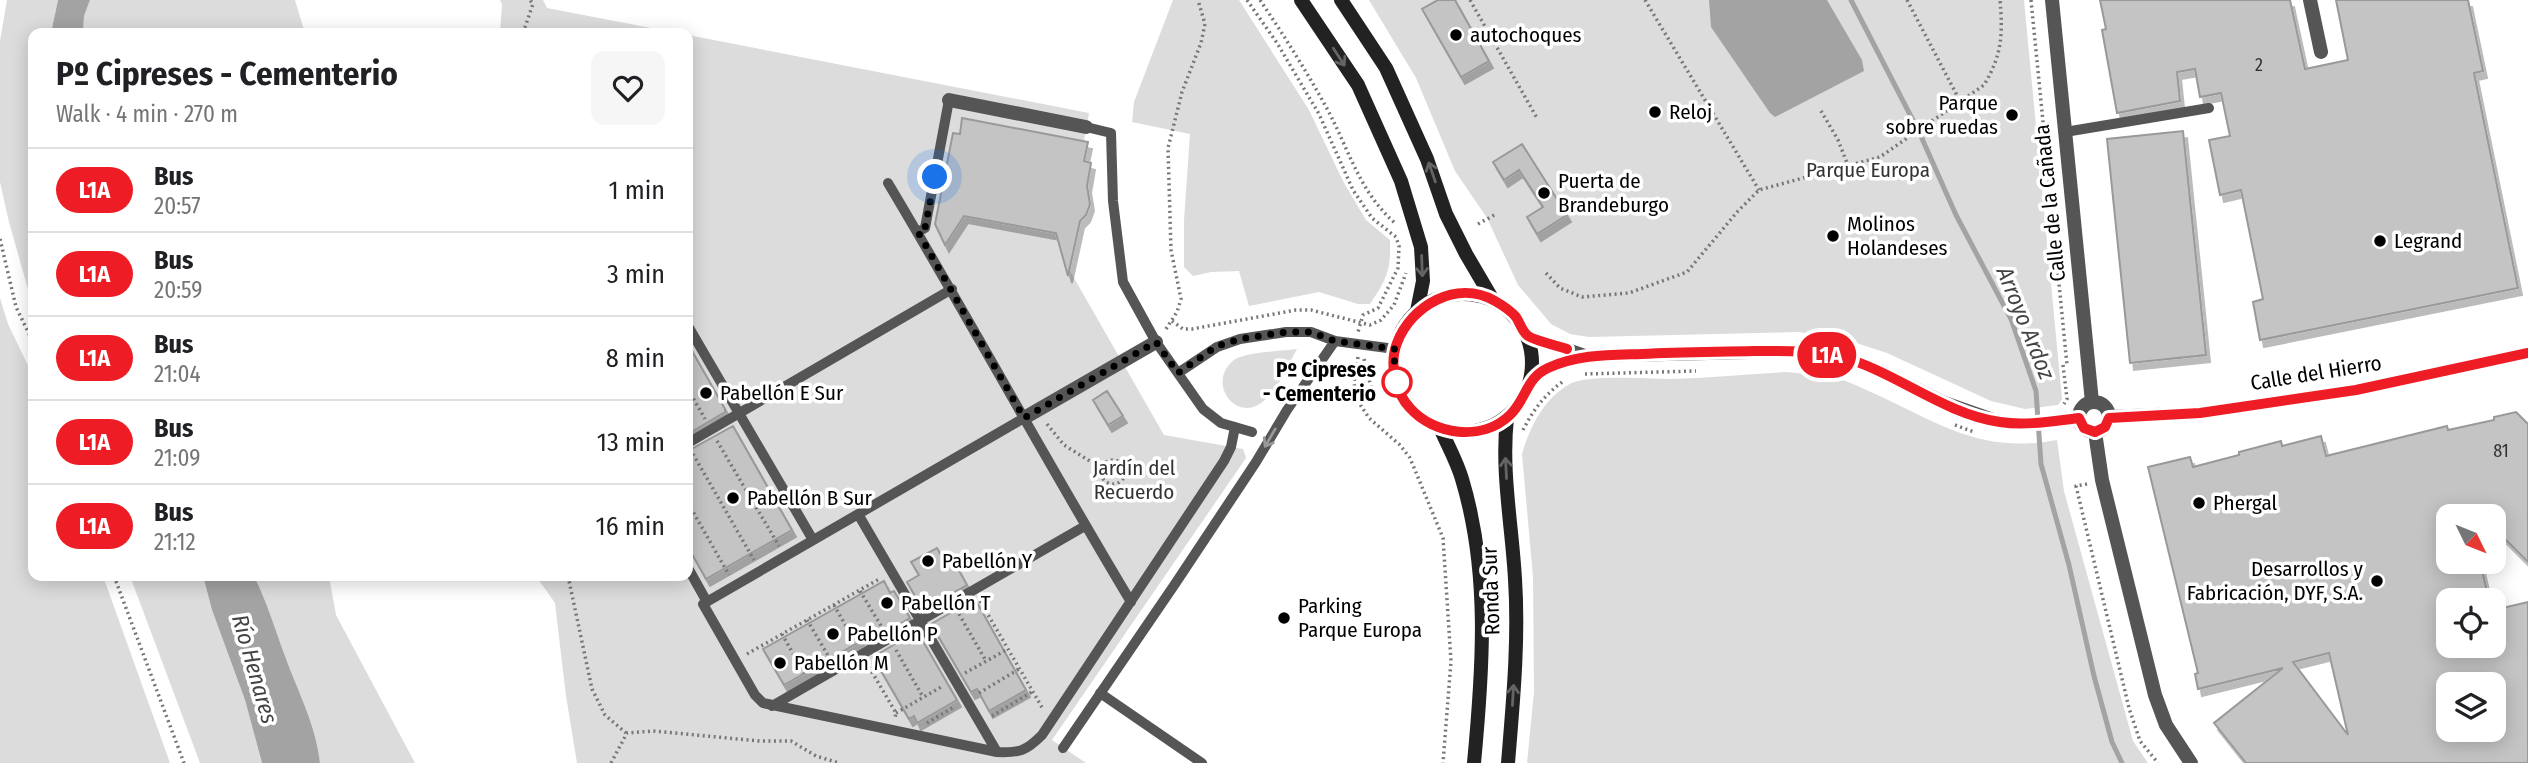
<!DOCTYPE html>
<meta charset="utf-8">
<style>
:root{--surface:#fff;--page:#f6f6f6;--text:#202124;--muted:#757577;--line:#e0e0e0}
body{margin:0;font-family:"Fira Sans Condensed",sans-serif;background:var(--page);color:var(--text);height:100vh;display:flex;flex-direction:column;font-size:26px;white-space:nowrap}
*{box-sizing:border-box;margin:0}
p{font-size:23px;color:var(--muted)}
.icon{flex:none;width:38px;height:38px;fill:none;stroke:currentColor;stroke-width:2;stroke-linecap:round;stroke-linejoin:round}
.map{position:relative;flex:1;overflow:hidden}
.sheet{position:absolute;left:28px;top:28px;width:665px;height:553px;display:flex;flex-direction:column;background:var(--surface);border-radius:14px;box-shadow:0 4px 18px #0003}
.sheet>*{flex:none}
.badge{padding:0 14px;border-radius:23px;font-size:24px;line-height:46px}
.needle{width:46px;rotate:133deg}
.fabs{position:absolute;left:2436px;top:504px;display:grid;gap:14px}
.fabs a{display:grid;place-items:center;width:70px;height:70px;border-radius:14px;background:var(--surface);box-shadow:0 4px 18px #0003;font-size:35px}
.you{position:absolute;width:35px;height:35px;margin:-18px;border:5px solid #fff;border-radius:50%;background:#1a73e8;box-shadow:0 0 0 10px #1a73e833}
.map>.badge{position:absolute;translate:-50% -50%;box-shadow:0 0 0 4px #fff}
.round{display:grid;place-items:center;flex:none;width:74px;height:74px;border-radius:14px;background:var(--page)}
.overview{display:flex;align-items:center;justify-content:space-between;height:119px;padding:0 28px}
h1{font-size:33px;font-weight:700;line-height:52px}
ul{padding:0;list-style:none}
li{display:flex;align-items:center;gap:21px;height:84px;padding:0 28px;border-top:2px solid var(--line)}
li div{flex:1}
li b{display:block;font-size:26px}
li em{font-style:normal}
li .badge{min-width:77px;font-weight:700;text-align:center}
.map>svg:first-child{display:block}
</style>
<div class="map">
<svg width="2528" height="763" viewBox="0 0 2528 763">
<defs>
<filter id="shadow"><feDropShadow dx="4" dy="7" stdDeviation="0" flood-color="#0004"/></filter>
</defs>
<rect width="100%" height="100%" fill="#fff"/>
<path fill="#dcdcdc" d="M7 0H58L51 33H33V307L9 222 0 182V41Z
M90 0H295L305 33H83L84 16Z
M500 0H543L547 8 677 33H500L502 4Z
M1173 0H1239L1309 110 1344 183 1366 220 1390 240C1391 270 1387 279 1370 304H1358L1319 292 1249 306 1239 271 1211 272 1193 276 1184 267V220L1190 134 1132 122 1134 102Z
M1369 0H2024L2062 399 2058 405 2025 409 1991 401 1887 353 1841 338 1798 332 1589 337 1570 334 1551 324 1518 285 1487 218 1455 171 1416 78Z
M688 35 1089 113 1084 141 962 118 960 134 953 133 943 239 950 237 964 216 1056 233 1064 260 1072 257 1070 271 1164 435 1243 449 1246 458 1052 740 1086 763H577L566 696 555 603 536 576H688Z
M0 298 8 324 33 376V576H103L170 763H0Z
M1297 349C1287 367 1278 391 1261 403 1235 422 1206 382 1234 360 1243 352 1284 351 1297 349Z
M1787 372C1803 374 1820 375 1835 378 1852 382 1868 391 1884 398 1947 428 1985 453 2057 440L2064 491 2133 741 2148 763H1527L1534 692 1533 577 1522 454C1530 427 1543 400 1568 385 1586 374 1646 379 1669 379 1708 378 1748 374 1787 372Z
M130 576H203L212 610 245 700 262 763H200Z
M254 576H329L336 615 415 763H320C316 725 298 692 285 656 275 629 267 602 254 576Z"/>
<path fill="#a3a3a3" d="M58 0H90L84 16 83 33H51Z
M1709 0H1827L1862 60 1864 71 1775 117 1770 113 1711 27Z
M203 576H254C267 602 275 629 285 656 298 692 316 725 320 763H262L245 700 212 610Z"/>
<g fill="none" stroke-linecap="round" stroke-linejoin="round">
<path stroke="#a3a3a3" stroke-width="5" d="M1851 0 1920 134 1956 215 2011 319 2036 391 2041 464 2069 565 2094 676 2112 742 2122 763"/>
</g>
<path fill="#c4c4c4" stroke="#999" stroke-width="2" fill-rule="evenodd" filter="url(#shadow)" d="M1438 0H1455L1489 61 1461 77 1422 9Z
M2100 0H2290L2305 69 2348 60 2336 0H2468L2483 71 2474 73 2518 288 2260 340 2253 302 2263 299 2241 190 2220 195 2209 140 2230 136 2221 93 2200 97 2195 69 2177 72 2180 101 2117 113 2102 30 2106 29Z
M962 118 1088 142 1084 161 1091 163 1087 186 1090 204 1086 215 1080 221 1068 276 1056 233 964 216 945 245 935 224 953 133 960 134Z
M2183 131 2206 355 2130 363 2107 139Z
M1522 144 1567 215 1537 234 1527 217 1543 207 1519 170 1504 180 1493 162Z
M688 344 725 409V412L688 434Z
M1107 391 1123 416 1108 425 1093 400Z
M2516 412 2528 424V562L2494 528V516H2448V562H2480L2489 600H2448V646H2494V610L2528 602V763H2246L2214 723 2283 668 2198 689 2195 674 2198 673 2148 467 2190 457 2193 467 2239 455V452L2281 441 2282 446 2321 436 2326 456 2447 426 2448 430 2494 420V417ZM2329 653 2348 735 2293 662ZM2448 684H2494V730H2448Z
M733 426 792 530 706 579 688 547V451Z
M937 548 944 561 951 556 967 585 923 610 907 582 919 575 911 562Z
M884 581 890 593 894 591 910 618 865 644 863 640 784 685 763 649Z
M975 599 1026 690 989 711 977 689 971 692 931 624Z
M917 631 957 700 917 723 914 716 909 719 873 657Z"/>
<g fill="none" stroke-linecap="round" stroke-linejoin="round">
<path stroke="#777" stroke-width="3.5" stroke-dasharray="2 3.5" stroke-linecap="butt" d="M1247 0 1277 43 1319 114 1353 190 1372 218 1396 237 1399 246 1398 268 1378 308 1363 315 1358 332
M1260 0C1283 34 1305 69 1325 105 1349 148 1358 191 1396 224
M1470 0 1537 118
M1645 0 1759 190
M1907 0 1961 103
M2031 0 2067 365
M523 33 533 4 530 0
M1821 111 1838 140 1849 168
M1478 224 1496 214
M0 239 16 307 33 342
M1546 273 1560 288 1582 297 1629 293 1687 272 1738 211 1759 190 1880 157 1984 85C2002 55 2003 35 2000 0
M1172 321 1183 329H1192L1296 310H1311L1370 325 1381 320 1394 305 1406 273
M1166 329 1177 312 1181 299 1171 250 1168 148 1182 92 1201 43 1205 24 1198 0
M1358 357 1354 382 1356 398 1369 418 1400 445 1410 458 1443 538 1451 661 1443 763
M1364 359 1371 387
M2063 365 2067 399 2064 404
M1585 374 1696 371
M688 389 705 419
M1047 424 1064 445 1101 468
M1955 425 1974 432
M1523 430C1533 410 1546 393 1565 380
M717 441 779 546
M693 454 754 560
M1101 472a12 12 0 1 1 24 0a12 12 0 1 1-24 0Z
M2087 484 2076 486 2129 708 2140 741 2158 763
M688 503 729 575
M114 576 184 763
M568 576 592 689 605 715 626 733
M860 591 883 629
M980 601 1043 709
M834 605 855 642
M959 614 986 661
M807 620 829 657
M782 634 804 673
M896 650 923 697
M747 654 881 578
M869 667 896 713 895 718
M965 673 1008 649
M979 693 1019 669
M896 713 943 686
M992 716 1032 692
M927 723 954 707
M611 763 627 733 653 731 760 741H791L816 756 839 763"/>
<path stroke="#555" stroke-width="10" d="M1086 127 1111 133 1113 201 1123 282 1156 342 1203 409 1221 423 1252 432
M2065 132 2209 108
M888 183C971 322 1048 464 1131 602
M918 232 925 228 949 100
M688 326 813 540
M1178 373 1217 347 1240 339 1286 332H1311L1335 341 1395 349
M1024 418 703 604 755 695 763 703 997 752C1020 753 1026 751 1042 735L1224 461 1231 447 1235 427
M688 443 952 289
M858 514 997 752
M688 568 707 602
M1100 693 1202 763
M772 706 1085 526
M1063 748 1175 584 1256 462 1287 410 1335 341"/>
<path stroke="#555" stroke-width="14" d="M2052 0 2092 402
M2310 0 2321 52
M949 100 1086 127
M1528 336 1585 356
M1532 378 1549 367 1585 356 1795 351 1838 356 1880 371 1942 402 1999 422 2030 424 2079 418
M2079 417a15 15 0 1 1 30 0a15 15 0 1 1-30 0Z
M2109 417 2200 413 2356 390 2528 353
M1024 418 1156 342
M2095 432 2102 480 2155 695 2166 725 2191 763"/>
<path stroke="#222" stroke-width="14" d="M1301 0 1358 85 1401 181 1421 247 1423 281 1417 311
M1341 0 1386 68 1427 159 1446 214 1466 254 1493 300
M1394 363a69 69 0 1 1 138 0a69 69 0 1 1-138 0Z
M1507 418C1501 472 1512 525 1515 579 1519 640 1513 702 1508 763
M1441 430C1448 446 1457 462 1462 479 1490 572 1483 668 1474 763"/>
</g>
<defs><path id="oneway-shaft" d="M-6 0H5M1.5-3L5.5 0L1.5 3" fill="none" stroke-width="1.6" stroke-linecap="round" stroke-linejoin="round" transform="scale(1.75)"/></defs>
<g stroke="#646464">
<use href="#oneway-shaft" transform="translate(1339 57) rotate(57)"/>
<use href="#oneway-shaft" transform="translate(1432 172) rotate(-109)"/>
<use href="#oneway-shaft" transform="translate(1422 266) rotate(88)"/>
<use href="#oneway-shaft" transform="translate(1506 468) rotate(-93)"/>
<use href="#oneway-shaft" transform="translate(1513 695) rotate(-87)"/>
</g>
<use stroke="#999" href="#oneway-shaft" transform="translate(1270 438) rotate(120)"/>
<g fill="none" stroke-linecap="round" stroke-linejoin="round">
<defs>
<path id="line" d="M1567 349C1558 346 1532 340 1527 335 1522 331 1520 323 1516 317 1511 311 1502 305 1495 301 1456 279 1411 306 1397 343 1389 364 1395 392 1410 408 1434 435 1482 442 1510 415 1527 398 1526 378 1548 368 1578 354 1611 355 1642 354 1679 352 1716 352 1754 351 1781 351 1811 350 1838 356 1894 370 1943 414 2000 422 2026 426 2053 421 2079 418L2084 428 2095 432 2105 427 2109 418 2200 413 2356 390 2528 353"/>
</defs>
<use href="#line" stroke="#fff" stroke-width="16"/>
<use href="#line" stroke="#ee1c25" stroke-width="10"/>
<path stroke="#000" stroke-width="7" stroke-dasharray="0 12.6" d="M935 177 925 228 918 232 1024 418 1156 342 1178 373 1217 346 1240 339 1286 332H1311L1335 341 1395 349 1394 369 1398 389 1397 382"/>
</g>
<g fill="#000" stroke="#fff" stroke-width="2.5">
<circle cx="1456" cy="35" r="7"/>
<circle cx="1655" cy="112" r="7"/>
<circle cx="2012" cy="115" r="7"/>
<circle cx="1544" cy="193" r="7"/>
<circle cx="1833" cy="236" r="7"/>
<circle cx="2380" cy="241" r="7"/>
<circle cx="706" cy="393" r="7"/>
<circle cx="733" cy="498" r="7"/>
<circle cx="2199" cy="503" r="7"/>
<circle cx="928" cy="561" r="7"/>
<circle cx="2377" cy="581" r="7"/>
<circle cx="887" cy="603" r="7"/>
<circle cx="1284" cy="618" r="7"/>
<circle cx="833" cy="634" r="7"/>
<circle cx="780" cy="663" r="7"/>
</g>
<circle fill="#fff" stroke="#ee1c25" stroke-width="3.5" cx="1397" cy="382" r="14"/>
<g text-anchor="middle" stroke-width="7" stroke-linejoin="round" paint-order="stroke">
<g font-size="18" fill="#313131">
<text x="2259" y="71">2</text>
<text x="2501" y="457">81</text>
</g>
<g font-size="21" fill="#000" stroke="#fff" text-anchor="start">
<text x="1470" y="42">autochoques</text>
<text x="1998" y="110" text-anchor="end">Parque<tspan x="1998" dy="24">sobre ruedas</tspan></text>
<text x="1669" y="119">Reloj</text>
<text x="1558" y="188">Puerta de<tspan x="1558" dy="24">Brandeburgo</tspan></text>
<text x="1847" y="231">Molinos<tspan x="1847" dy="24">Holandeses</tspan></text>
<text x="2394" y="248">Legrand</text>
<text x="720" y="400">Pabellón E Sur</text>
<text x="747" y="505">Pabellón B Sur</text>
<text x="2213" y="510">Phergal</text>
<text x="942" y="568">Pabellón Y</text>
<text x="2363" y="576" text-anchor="end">Desarrollos y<tspan x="2363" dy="24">Fabricación, DYF, S.A.</tspan></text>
<text x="901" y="610">Pabellón T</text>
<text x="1298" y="613">Parking<tspan x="1298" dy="24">Parque Europa</tspan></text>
<text x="847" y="641">Pabellón P</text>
<text x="794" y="670">Pabellón M</text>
</g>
<g font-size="21" fill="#333" stroke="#fff">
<text x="1868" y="177">Parque Europa</text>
<text x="1134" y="475">Jardín del<tspan x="1134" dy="24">Recuerdo</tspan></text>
</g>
<g font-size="21" fill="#000" stroke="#fff">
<text transform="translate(2050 203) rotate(-96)" y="7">Calle de la Cañada</text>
<text transform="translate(2316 373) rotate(-9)" y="7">Calle del Hierro</text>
<text transform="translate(1491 591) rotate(-92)" y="7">Ronda Sur</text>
</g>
<g font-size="21" font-weight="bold" fill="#000" stroke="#fff" text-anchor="end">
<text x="1376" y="377">Pº Cipreses<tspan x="1376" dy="24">- Cementerio</tspan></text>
</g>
<g font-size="23" font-style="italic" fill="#444" stroke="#fff">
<text transform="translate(2026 323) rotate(68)" y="8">Arroyo Ardoz</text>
<text transform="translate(255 669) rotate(74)" y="8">Río Henares</text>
</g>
</g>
</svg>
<div class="fabs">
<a><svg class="needle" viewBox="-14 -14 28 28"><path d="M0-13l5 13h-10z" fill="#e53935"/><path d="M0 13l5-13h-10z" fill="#757577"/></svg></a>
<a><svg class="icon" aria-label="locate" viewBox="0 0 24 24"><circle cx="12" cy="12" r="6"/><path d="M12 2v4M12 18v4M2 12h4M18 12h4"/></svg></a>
<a><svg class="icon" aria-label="layers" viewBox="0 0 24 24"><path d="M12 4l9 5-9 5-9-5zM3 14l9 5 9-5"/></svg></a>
</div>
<div class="you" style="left:935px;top:177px"></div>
<b class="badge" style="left:1827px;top:355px;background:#ee1c25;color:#fff">L1A</b>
<section class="sheet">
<div class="overview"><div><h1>Pº Cipreses - Cementerio</h1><p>Walk · 4 min · 270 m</p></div><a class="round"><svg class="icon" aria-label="heart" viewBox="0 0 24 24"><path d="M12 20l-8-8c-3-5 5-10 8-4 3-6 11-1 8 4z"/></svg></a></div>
<ul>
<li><span class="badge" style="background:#ee1c25;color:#fff">L1A</span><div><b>Bus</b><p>20:57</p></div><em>1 min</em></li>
<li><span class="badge" style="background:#ee1c25;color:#fff">L1A</span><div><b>Bus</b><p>20:59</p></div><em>3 min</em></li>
<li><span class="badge" style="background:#ee1c25;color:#fff">L1A</span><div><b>Bus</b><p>21:04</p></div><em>8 min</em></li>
<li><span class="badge" style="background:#ee1c25;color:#fff">L1A</span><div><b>Bus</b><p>21:09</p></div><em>13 min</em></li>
<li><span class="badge" style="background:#ee1c25;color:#fff">L1A</span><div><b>Bus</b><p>21:12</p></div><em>16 min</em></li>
</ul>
</section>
</div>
